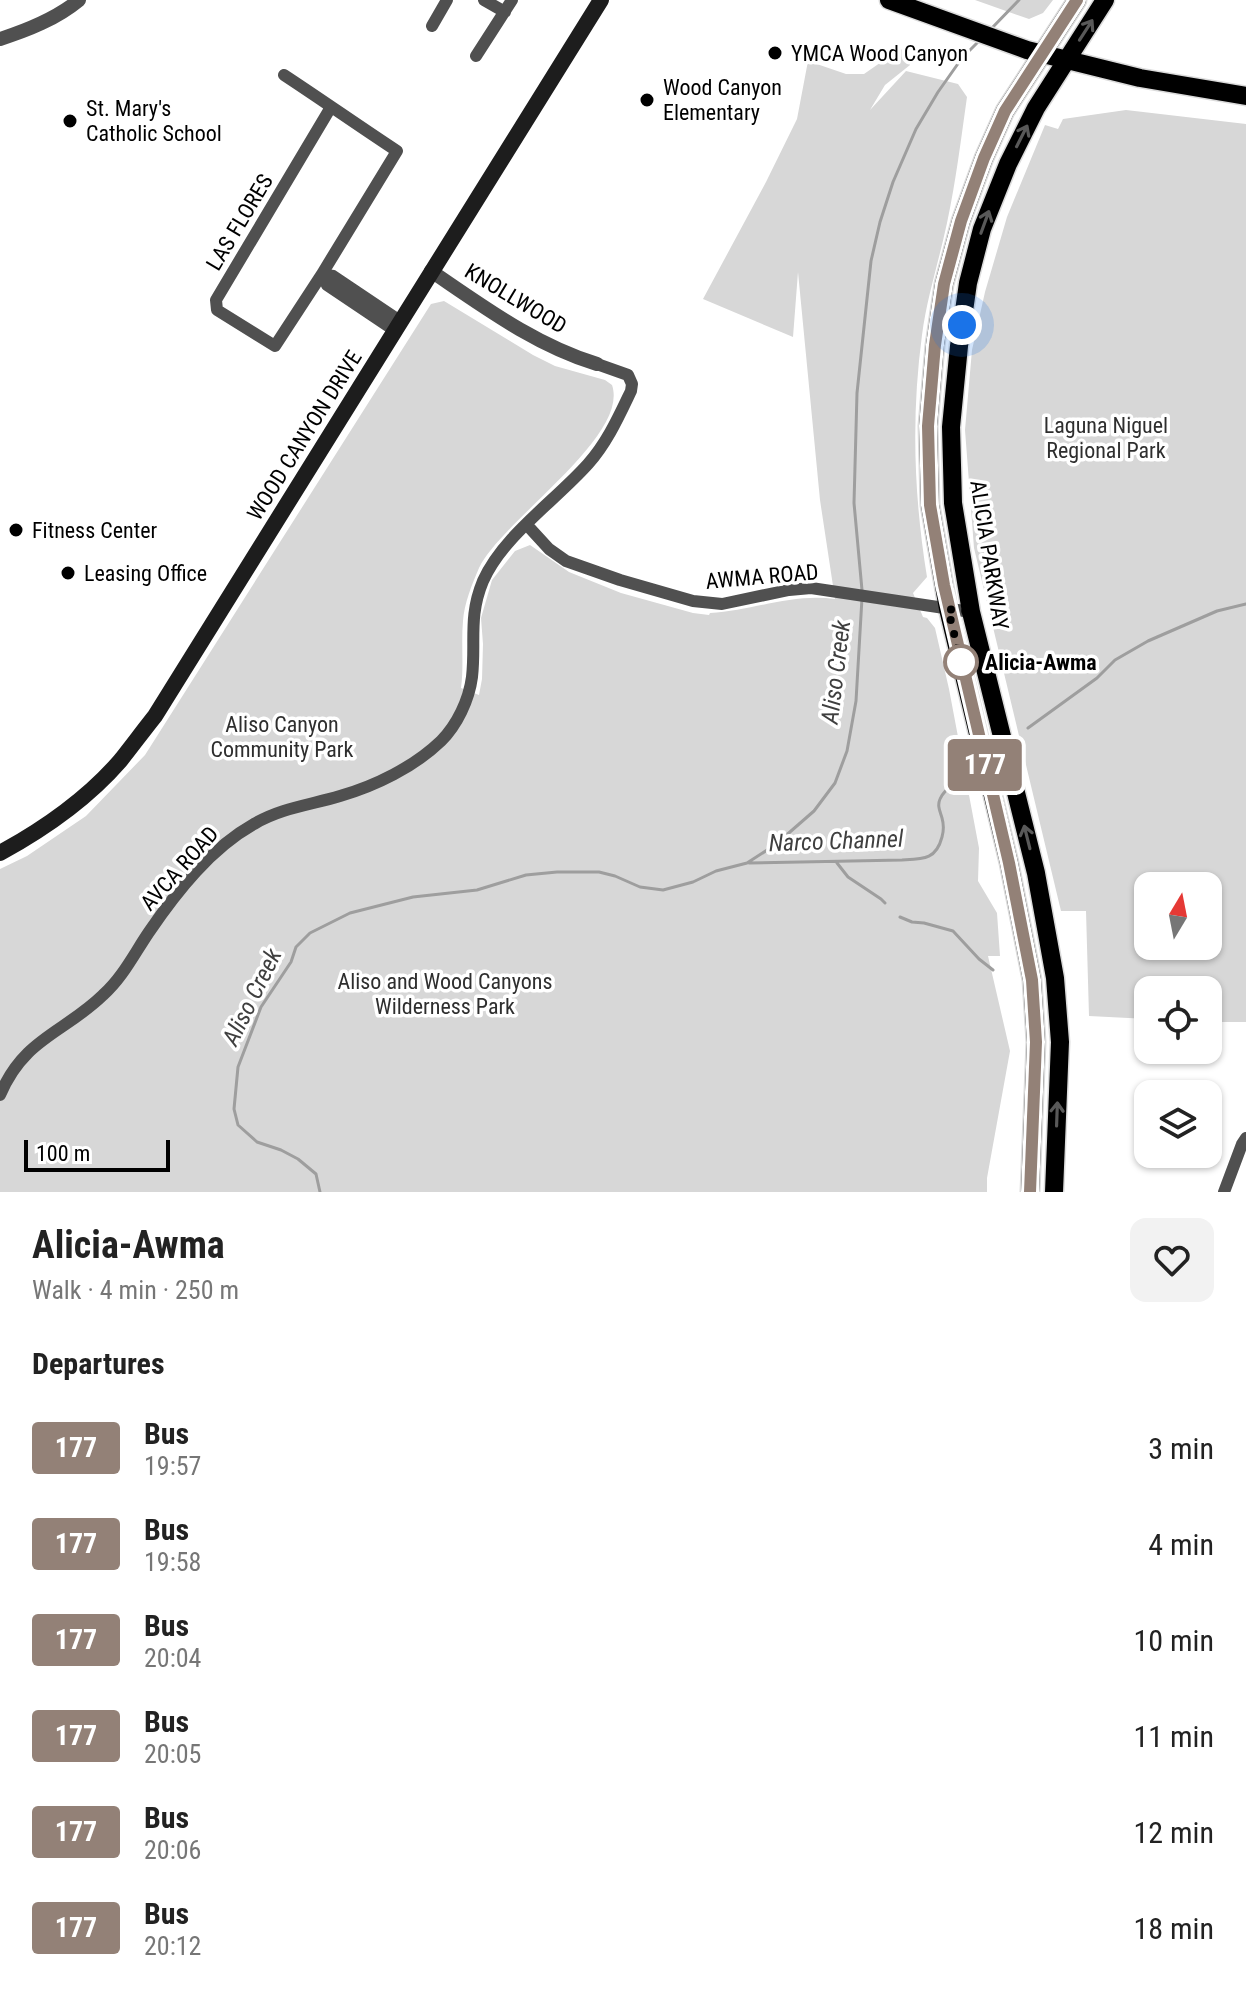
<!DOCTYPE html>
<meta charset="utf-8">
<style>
:root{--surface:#fff;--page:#f2f2f2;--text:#222;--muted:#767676}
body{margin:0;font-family:"Roboto Condensed",sans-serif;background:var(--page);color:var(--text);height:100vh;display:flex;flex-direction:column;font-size:30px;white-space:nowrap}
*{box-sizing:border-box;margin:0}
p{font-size:26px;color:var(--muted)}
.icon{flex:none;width:44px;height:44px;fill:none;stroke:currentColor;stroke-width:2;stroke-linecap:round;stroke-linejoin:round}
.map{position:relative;height:1192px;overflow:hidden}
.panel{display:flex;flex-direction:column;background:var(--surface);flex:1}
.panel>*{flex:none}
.badge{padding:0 16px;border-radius:6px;font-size:28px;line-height:52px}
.needle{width:52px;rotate:10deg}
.buttons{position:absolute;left:1134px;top:872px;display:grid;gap:16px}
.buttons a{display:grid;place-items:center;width:88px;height:88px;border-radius:16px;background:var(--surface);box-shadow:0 2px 6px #0004;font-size:40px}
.scale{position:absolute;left:24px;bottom:20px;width:146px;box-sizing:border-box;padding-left:8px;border:4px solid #000;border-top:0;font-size:22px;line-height:28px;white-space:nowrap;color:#000;-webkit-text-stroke:6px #fff;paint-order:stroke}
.you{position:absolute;width:40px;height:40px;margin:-20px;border:6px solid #fff;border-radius:50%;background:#1a73e8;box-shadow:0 0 0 12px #1a73e833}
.map>.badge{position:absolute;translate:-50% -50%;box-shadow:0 0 0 4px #fff}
h2{padding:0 32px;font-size:30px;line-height:72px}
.round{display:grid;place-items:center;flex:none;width:84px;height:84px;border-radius:16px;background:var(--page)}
.head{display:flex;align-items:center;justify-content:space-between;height:136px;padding:0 32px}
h1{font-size:38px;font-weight:700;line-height:60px}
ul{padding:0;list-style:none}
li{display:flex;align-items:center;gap:24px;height:96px;padding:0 32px}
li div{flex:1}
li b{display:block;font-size:30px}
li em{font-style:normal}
li .badge{min-width:88px;font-weight:700;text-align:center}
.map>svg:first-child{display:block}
</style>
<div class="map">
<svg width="1246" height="1192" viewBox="0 0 1246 1192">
<rect width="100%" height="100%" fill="#fff"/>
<path fill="#d7d7d7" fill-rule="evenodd" d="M975 0H1053L1043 13 1029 19Z
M900 49 910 53V65L885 85 870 110 906 71 958 84 967 97C961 139 956 181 947 223 939 261 927 297 922 335 911 417 914 497 927 577L913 593 923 617 927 618 935 628 949 689 979 848 978 881 997 913 1000 956H988L1010 1051 987 1178V1192H0V869L27 856 86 816 145 755 431 304 444 301 533 355 555 366 605 380 612 385C630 437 502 520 479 568 472 584 464 604 463 621 461 643 464 666 461 688L479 695 482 679 483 644 481 618 492 580 515 551 530 545 569 572 621 593 693 613 709 615 710 613C752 611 792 593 835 599L820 500 798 272 793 337 703 299 766 182 797 119 808 61 846 74H864Z
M1126 110 1246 124V1022H1208V990H1148V1019L1089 1016 1086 911H1061L974 548 965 430 972 350 985 292 1007 217 1045 125 1058 129 1063 119ZM1148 886H1208V946H1148Z"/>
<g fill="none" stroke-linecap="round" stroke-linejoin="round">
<path stroke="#9e9e9e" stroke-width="3" d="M991 29 1019 0
M862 590 854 503 857 393 871 261 880 222 893 182 916 129 938 92 962 58 980 40
M1028 728 1097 678 1115 660 1148 641 1217 611 1246 604
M749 863 902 860C923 859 936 860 942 837 944 830 944 825 942 818 940 811 937 806 940 799 944 789 955 783 962 777
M837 863 848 877 881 899 885 903
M900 917 912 922 924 923 953 931 979 959 993 970
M320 1192 316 1174 298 1159 281 1150 257 1142 238 1125 234 1109 238 1067 261 1007 291 962 296 947 310 933 350 913 413 897 477 890 526 875 557 872H599L615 876 640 887 663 890 693 882 716 871 747 863 775 845 814 811 835 783 847 751 856 701 862 598"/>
<defs>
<path id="primary" d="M889 0 1027 50 1140 78 1246 96
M1030 1192 1036 1042 1032 980 1009 863 948 609 930 505 928 426 935 345 944 284 961 221 984 158 1005 111 1077 0
M1054 1192 1060 1042 1055 978 1036 873 971 612 953 503 951 427 959 346 968 283 982 229 1008 164 1036 108 1105 0"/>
</defs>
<use href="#primary" stroke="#dbdbdb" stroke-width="21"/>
<path stroke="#505050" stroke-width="12" d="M484 0 505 12
M432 26 447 0
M476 56 512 0
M284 75C322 100 359 126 397 151L322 274 275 346 217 310 216 300 331 107
M322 274 327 285 394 330
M322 274 333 276 400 321
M527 525 549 549 566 561 620 580 693 601 722 604 789 590 811 588 971 612
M0 1095C24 1038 64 1033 103 995 123 977 134 954 149 932 177 891 211 848 254 824 281 808 310 805 340 796 375 786 414 767 441 741 457 725 469 700 472 677 476 642 468 617 483 581 503 536 555 501 588 464 607 443 619 416 631 391L632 384 628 375 597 364
M1224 1192 1242 1144 1246 1138"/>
<path stroke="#505050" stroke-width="14" d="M0 39C28 30 56 19 79 0
M431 271C484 307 535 345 597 364"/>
<path stroke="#1d1d1d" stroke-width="16" d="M0 853C44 829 87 799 120 761 132 746 143 731 155 716L601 0"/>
<use href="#primary" stroke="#000" stroke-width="18"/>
</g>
<defs><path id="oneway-shaft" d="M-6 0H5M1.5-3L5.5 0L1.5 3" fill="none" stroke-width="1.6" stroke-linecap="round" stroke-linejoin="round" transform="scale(2)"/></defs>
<g stroke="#595959">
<use href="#oneway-shaft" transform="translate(1086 30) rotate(-57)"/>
<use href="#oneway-shaft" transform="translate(1022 136) rotate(-63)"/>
<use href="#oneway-shaft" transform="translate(985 222) rotate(-70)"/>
<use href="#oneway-shaft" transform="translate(1027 837) rotate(-104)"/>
<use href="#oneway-shaft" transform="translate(1057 1114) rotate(-88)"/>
</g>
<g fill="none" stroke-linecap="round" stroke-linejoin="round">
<defs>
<path id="line" d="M1030 1192 1036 1042 1032 980 1009 863 944 585 930 505 928 426 935 345 944 284 961 221 984 158 1005 111 1077 0"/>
</defs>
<use href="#line" stroke="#fff" stroke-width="18"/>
<use href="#line" stroke="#938177" stroke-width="12"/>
<path stroke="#000" stroke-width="8" stroke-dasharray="0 14.4" d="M961 662 948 609 971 612 953 503 951 427 962 325"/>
</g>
<g fill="#000" stroke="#fff" stroke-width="3">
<circle cx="775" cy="53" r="8"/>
<circle cx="647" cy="100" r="8"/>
<circle cx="70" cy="121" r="8"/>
<circle cx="16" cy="530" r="8"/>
<circle cx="68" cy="573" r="8"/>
</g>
<circle fill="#fff" stroke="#938177" stroke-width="4" cx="961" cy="662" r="16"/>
<g text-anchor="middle" stroke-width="7" stroke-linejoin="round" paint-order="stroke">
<g font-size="22" fill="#000" stroke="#fff" text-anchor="start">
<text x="791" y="61">YMCA Wood Canyon</text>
<text x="663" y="95">Wood Canyon<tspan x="663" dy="25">Elementary</tspan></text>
<text x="86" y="116">St. Mary's<tspan x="86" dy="25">Catholic School</tspan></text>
<text x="32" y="538">Fitness Center</text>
<text x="84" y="581">Leasing Office</text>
</g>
<g font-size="22" fill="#000" stroke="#fff">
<text transform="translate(239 222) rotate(-59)" y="8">LAS FLORES</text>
<text transform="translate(516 298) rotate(31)" y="8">KNOLLWOOD</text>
<text transform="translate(304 435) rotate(-58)" y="8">WOOD CANYON DRIVE</text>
<text transform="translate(990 555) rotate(81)" y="8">ALICIA PARKWAY</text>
<text transform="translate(762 576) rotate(-5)" y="8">AWMA ROAD</text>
<text transform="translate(179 868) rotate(-48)" y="8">AVCA ROAD</text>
</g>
<g font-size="22" fill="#2e2e2e" stroke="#fff">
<text x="1106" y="433">Laguna Niguel<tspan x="1106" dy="25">Regional Park</tspan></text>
<text x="282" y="732">Aliso Canyon<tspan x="282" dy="25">Community Park</tspan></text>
<text x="445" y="989">Aliso and Wood Canyons<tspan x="445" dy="25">Wilderness Park</tspan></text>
</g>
<g font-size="22" font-weight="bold" fill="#000" stroke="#fff" text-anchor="start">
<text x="985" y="670">Alicia-Awma</text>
</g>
<g font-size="24" font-style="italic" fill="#3f3f3f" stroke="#fff">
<text transform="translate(836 672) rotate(-83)" y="8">Aliso Creek</text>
<text transform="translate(836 841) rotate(-2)" y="8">Narco Channel</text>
<text transform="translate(252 997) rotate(-64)" y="8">Aliso Creek</text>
</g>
</g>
</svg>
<div class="buttons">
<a><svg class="needle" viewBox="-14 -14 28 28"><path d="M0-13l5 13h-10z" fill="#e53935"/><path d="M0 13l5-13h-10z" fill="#767676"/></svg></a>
<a><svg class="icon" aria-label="locate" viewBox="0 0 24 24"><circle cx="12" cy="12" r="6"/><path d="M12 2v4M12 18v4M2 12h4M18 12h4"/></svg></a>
<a><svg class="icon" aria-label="layers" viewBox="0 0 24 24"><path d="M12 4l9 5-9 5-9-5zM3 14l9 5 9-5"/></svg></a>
</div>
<div class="scale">100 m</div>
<div class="you" style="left:962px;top:325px"></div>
<b class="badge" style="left:985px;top:765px;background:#938177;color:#fff">177</b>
</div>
<section class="panel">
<div class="head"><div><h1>Alicia-Awma</h1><p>Walk · 4 min · 250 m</p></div><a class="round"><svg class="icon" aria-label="heart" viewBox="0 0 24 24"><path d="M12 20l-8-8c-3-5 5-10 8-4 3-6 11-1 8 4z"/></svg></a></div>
<h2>Departures</h2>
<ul>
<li><span class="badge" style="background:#938177;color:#fff">177</span><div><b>Bus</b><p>19:57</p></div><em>3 min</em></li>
<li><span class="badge" style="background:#938177;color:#fff">177</span><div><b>Bus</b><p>19:58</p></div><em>4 min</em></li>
<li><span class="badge" style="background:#938177;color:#fff">177</span><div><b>Bus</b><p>20:04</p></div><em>10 min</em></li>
<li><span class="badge" style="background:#938177;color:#fff">177</span><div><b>Bus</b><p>20:05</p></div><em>11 min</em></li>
<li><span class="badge" style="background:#938177;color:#fff">177</span><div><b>Bus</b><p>20:06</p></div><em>12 min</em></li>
<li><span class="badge" style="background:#938177;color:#fff">177</span><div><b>Bus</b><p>20:12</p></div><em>18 min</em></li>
</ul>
</section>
